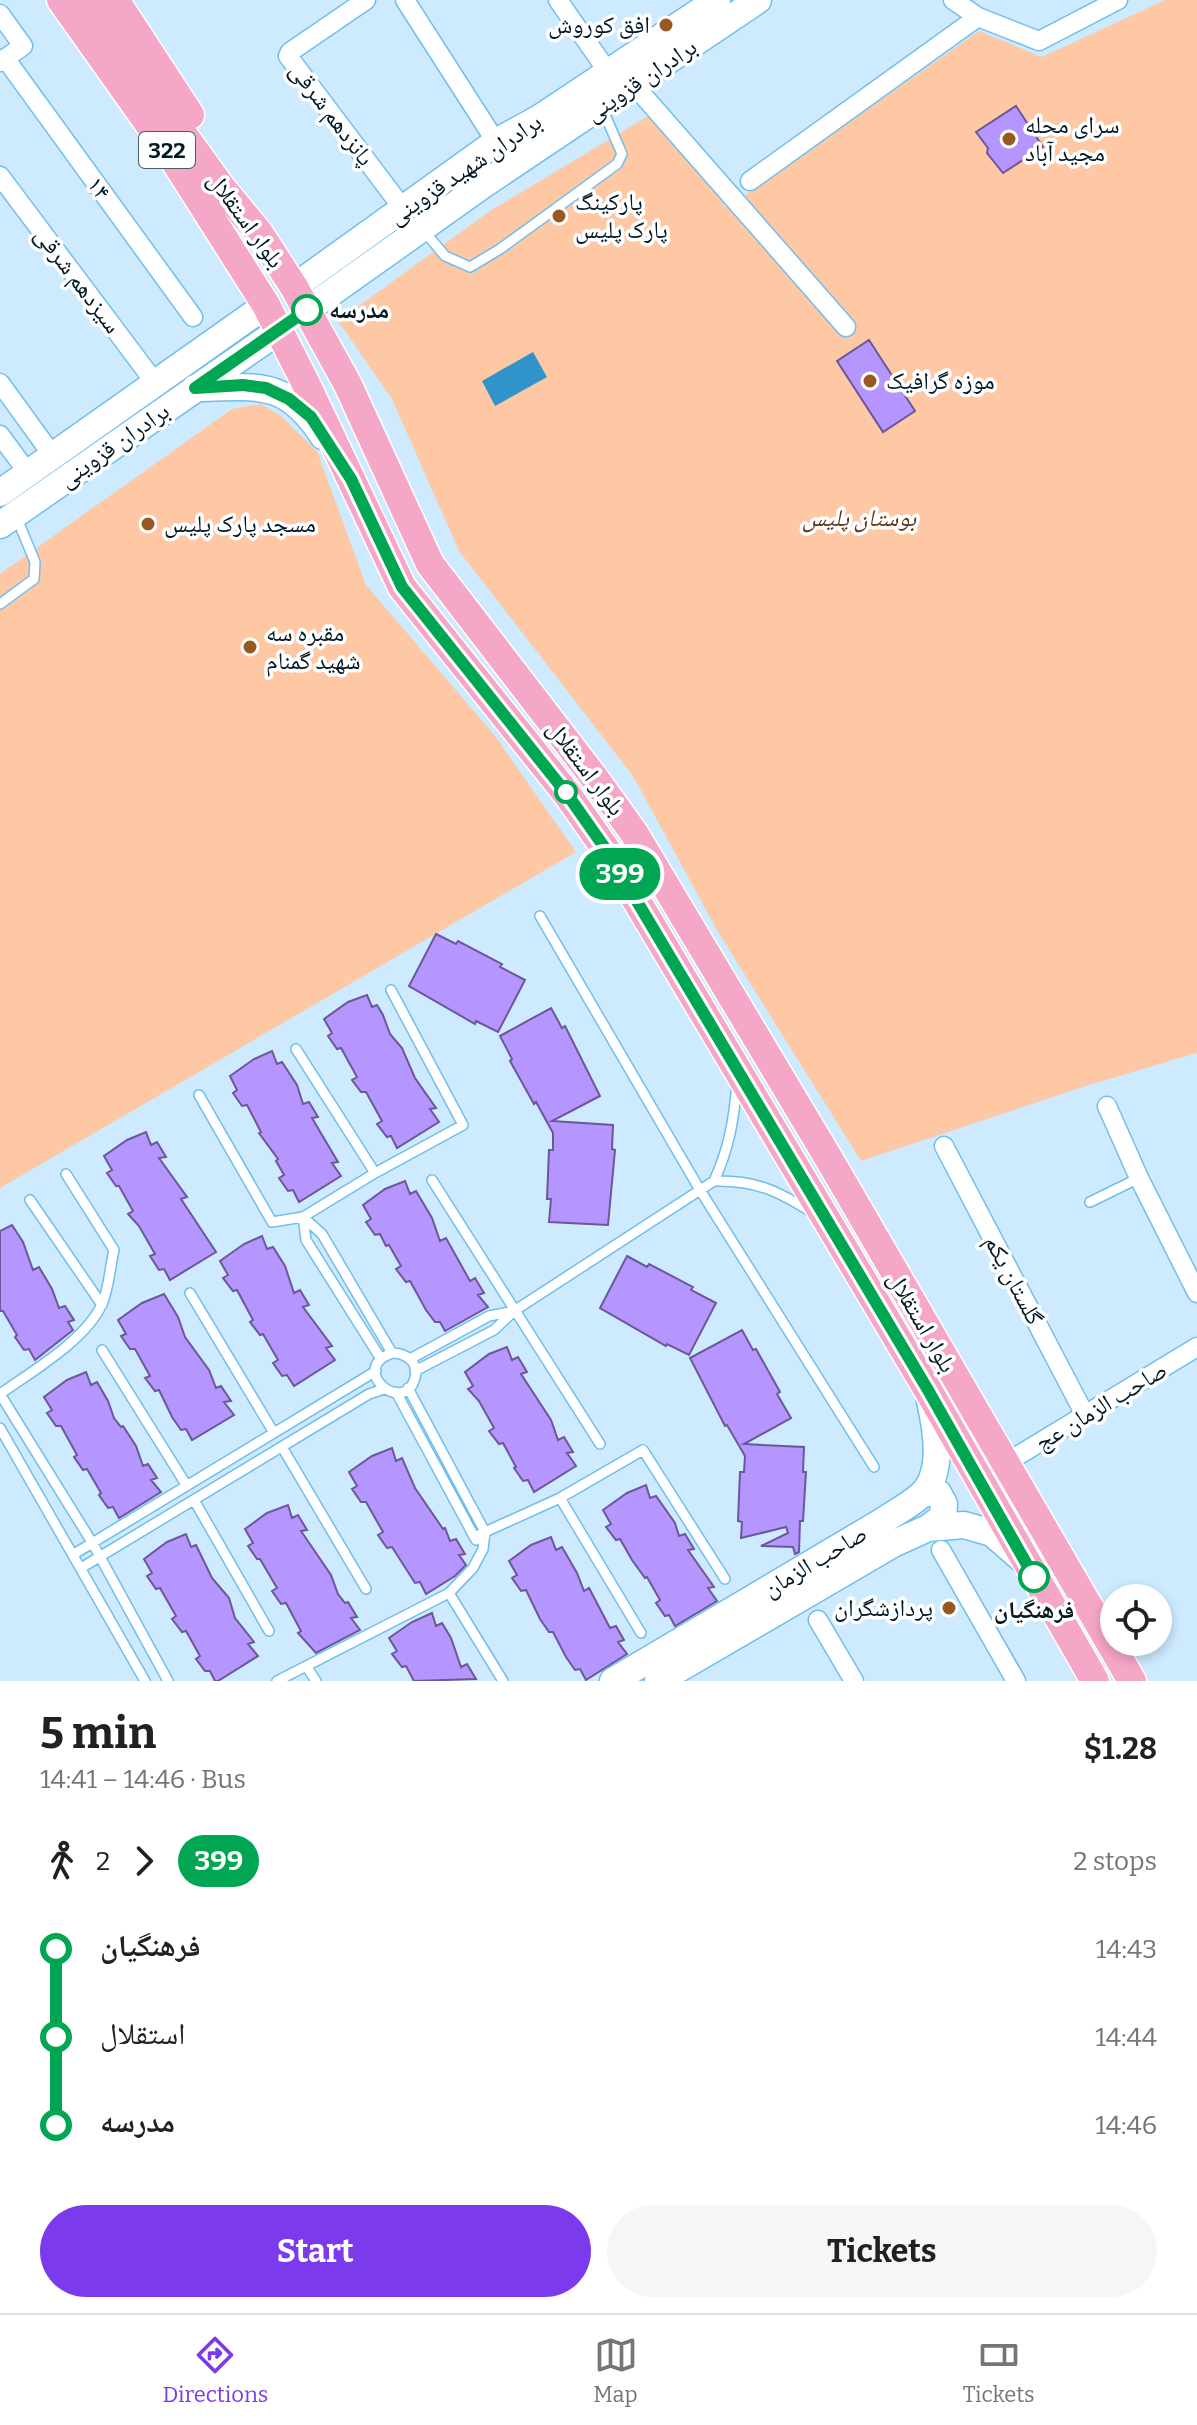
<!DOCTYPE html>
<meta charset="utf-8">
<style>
:root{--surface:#fff;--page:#f6f6f6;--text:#202124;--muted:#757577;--line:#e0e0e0;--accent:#7c3aed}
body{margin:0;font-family:Bitter,"Noto Naskh Arabic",serif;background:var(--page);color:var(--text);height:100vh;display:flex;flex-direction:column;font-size:30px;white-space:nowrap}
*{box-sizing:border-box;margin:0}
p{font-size:26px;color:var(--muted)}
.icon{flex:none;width:44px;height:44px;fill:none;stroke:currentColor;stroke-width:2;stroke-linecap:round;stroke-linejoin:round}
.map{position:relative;height:1681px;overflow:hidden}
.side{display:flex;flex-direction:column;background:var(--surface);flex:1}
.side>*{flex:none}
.badge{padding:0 16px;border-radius:26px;font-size:28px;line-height:52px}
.buttons{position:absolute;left:1100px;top:1584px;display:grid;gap:16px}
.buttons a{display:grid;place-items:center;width:72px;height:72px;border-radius:50%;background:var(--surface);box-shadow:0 4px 12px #0003;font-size:40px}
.map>.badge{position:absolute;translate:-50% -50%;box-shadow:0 0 0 4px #fff}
.legs{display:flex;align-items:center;gap:12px;height:88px;padding:0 40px;font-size:26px}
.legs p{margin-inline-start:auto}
.head{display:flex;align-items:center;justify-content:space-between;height:136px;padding:0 40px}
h1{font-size:44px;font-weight:700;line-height:60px}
.primary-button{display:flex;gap:16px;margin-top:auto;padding:16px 40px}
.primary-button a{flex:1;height:92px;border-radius:48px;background:var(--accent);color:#fff;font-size:32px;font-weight:700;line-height:92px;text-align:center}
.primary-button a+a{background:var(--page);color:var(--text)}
ul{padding:0 40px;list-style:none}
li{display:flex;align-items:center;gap:28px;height:88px;font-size:30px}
li i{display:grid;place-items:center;width:12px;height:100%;margin:0 10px;background:currentColor}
li i::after{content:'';width:20px;height:20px;margin:-10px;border:6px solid;border-radius:50%;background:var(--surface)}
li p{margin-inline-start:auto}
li:first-child i{background:linear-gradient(#0000 50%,currentColor 0)}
li:last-child i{background:linear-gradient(currentColor 50%,#0000 0)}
.dock{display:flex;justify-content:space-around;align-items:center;height:112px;border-top:2px solid var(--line);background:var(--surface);font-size:22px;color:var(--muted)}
.dock a{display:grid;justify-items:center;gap:4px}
.dock .on{color:var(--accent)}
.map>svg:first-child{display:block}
</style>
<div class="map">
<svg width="1197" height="1681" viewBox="0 0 1197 1681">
<rect width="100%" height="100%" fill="#cdeafe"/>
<path fill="#fdc8a3" d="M1165 0H1197V1053L1092 1084 861 1161 717 930 633 776 459 551 392 399 338 321 490 211 650 115 727 208 979 31 1042 57Z
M261 404 281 416 317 451 366 585 495 736 576 852 0 1188V574L232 409Z"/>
<path fill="#3094ca" d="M533 352 547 377 495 406 482 381Z"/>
<path fill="#b595fe" stroke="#6c5798" stroke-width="2" d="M1016 106 1043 147 1003 173 987 153 988 148 976 132Z
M869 340 915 411 883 432 837 361Z
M436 934 456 944 458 941 502 964 500 967 525 980 498 1032 476 1021 475 1024 409 986Z
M367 995 372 1007 377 1005 383 1015 390 1034 402 1048 415 1078 436 1108 430 1109 439 1122 397 1148 391 1136 387 1137 377 1124 382 1121 366 1092H361L352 1080 357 1077 341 1048 337 1049 328 1036 332 1033 324 1019 348 1002Z
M551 1008 562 1028 565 1026 600 1096 552 1121 613 1125 612 1149 615 1150 608 1225 549 1222 551 1199H547L549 1150H553V1133L536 1102 534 1104 510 1061 512 1059 500 1036Z
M272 1051 277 1064 282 1062 297 1085 303 1104 309 1102 318 1117 312 1118 338 1162 332 1163 341 1176 299 1202 293 1190 288 1191 279 1178 284 1175 276 1161 278 1159 259 1133 261 1132 247 1105 242 1106 233 1093 237 1090 230 1076 254 1059Z
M146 1132 151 1145 157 1142 166 1157 159 1158 187 1197 181 1199 216 1252 170 1280 164 1269 159 1270 150 1256 155 1254 139 1226 128 1214 133 1211 119 1186H116L107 1173 112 1170 104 1156 127 1140Z
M405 1181 410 1194 416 1191 432 1218 440 1241 446 1238 470 1281 475 1278 484 1293 478 1295 488 1307 445 1331 440 1322H435L426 1310 410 1281 406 1282 396 1269 401 1266 389 1245 386 1246 380 1234 375 1235 366 1222 371 1219 363 1205 385 1189Z
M12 1225 23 1242 33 1270 39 1267 52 1289 59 1308 65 1306 74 1320 68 1322 73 1330 35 1360 29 1349 24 1350 15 1337 17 1335 3 1311H0V1231Z
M262 1236 267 1249 273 1247 285 1266 294 1293 300 1290 309 1305 303 1307 332 1346 326 1348 335 1360 294 1386 287 1375 282 1376 273 1363 278 1360 263 1334 260 1335 250 1322 253 1320 237 1290 233 1291 223 1278 228 1275 220 1261 244 1244Z
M627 1256 647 1267 649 1264 693 1287 691 1290 716 1303 689 1355 667 1344 666 1346 600 1308Z
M164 1294 178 1317 185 1337 209 1370 216 1388 221 1386 231 1401 224 1402 234 1415 192 1440 186 1429 181 1430 172 1417 159 1390 155 1391 145 1378 150 1376 135 1349H130L121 1336 126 1334 118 1320 142 1303Z
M742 1330 753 1350 756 1349 780 1392 777 1394 791 1418 744 1444 804 1447 803 1472H806L803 1521H800L799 1552 795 1554 793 1547 761 1546 788 1533 786 1527 741 1538 742 1522 738 1521 740 1472H744L745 1456 727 1425 725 1426 690 1358Z
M507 1347 512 1360 518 1357 527 1372 521 1374 551 1420 558 1440 564 1437 573 1452 567 1453 576 1466 534 1492 528 1480 523 1481 514 1468 516 1467 503 1443 499 1444 489 1431 494 1428 479 1401 468 1389 473 1386 465 1372 489 1354Z
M86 1372 91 1385 97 1382 108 1401 114 1418 121 1427 123 1426 136 1446 143 1466 148 1464 157 1478 151 1480 161 1492 119 1518 113 1507 108 1508 99 1495 101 1493 87 1469 83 1470 74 1457 77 1455 61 1426H56L47 1413 52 1410 44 1397 67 1380Z
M392 1448 396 1461 402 1458 415 1488 443 1529 445 1528 450 1541 456 1539 465 1554 459 1555 466 1565 455 1576 426 1594 420 1582 415 1583 392 1547 387 1548 378 1535 383 1532 366 1502H361L352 1489 357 1486 349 1472 372 1456Z
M646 1485 650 1498 656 1496 675 1523 679 1536 685 1534 694 1549 688 1550 714 1587 708 1588 717 1601 675 1626 669 1615 665 1616 656 1603 660 1600 647 1577 645 1578 632 1560 620 1539 616 1540 606 1527 611 1524 603 1510 627 1493Z
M288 1505 292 1518 298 1515 307 1530 301 1531 331 1575 338 1594 345 1603 348 1602 357 1617 351 1618 360 1630 316 1653 298 1633 301 1631 286 1603 281 1604 272 1591 277 1588 260 1559H257L248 1546 253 1543 245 1529 267 1513Z
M186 1534 191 1547 196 1545 212 1578 229 1598 235 1618 254 1642 248 1644 258 1656 218 1681H215L210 1671H205L196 1659 200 1656 186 1631 182 1632 172 1619 176 1616 160 1588 156 1589 147 1576 152 1573 144 1559 167 1542Z
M551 1537 556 1550 562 1547 577 1573 584 1591 589 1588 610 1628 616 1626 624 1640 618 1642 627 1654 586 1680 580 1669 575 1670 566 1657 553 1632H549L540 1619 526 1590 521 1591 512 1578 517 1575 509 1561 531 1545Z
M432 1613 436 1626 442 1623 451 1638 461 1667 467 1664 476 1679 414 1681 406 1666 402 1667 392 1654 397 1651 389 1638 412 1622Z"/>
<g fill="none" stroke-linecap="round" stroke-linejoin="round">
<defs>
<path id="service" d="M424 231 445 256 470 267 500 249 617 164 622 154 602 108
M0 604 34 579 35 562 16 516
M540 916 700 1190 874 1467
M296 1049 375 1173
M199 1095 272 1222 303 1217 375 1173 463 1125 391 990
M66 1174 114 1250C110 1266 109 1289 102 1304 86 1340 31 1372 0 1394L93 1544 168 1681
M432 1180 600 1444
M714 1181C729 1149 734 1119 737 1083
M30 1200 102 1305
M1090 1202 1139 1178
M303 1217 322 1234 392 1353C406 1353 419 1362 415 1378 404 1417 347 1369 392 1353
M303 1217 306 1240 381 1359
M190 1293 274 1433
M102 1350 187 1486
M410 1359 489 1316 514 1311
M415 1371 494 1330 514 1311 714 1181C756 1180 778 1191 813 1213
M396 1392 476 1540
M0 1428 145 1681
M282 1447 366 1589
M560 1498 641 1633
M194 1500 269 1631
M474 1537 560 1498 643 1450 725 1579
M74 1554 376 1371
M81 1568 369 1394 384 1389
M449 1593 503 1681
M306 1666 316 1681
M277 1681 449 1593 473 1568 483 1549 485 1532 408 1388"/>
<path id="minor" d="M366 0 290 52 288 56 404 210
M405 0 496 142
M558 0 608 72
M953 0 978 17 1039 41 1118 0
M0 14 23 46 0 62
M5 58 193 317
M634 85 846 327
M0 176 156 384
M750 181 978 17
M0 383 53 456
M0 435 28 473
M1107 1106 1139 1178 1197 1293
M944 1146 1085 1415
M1004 1464 1197 1347
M941 1550 1016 1681
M818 1620 854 1681"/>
<path id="secondary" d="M294 287 496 142 538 119 717 0
M307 310 483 185 758 0
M195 388C256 387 286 378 323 436
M0 493 266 305
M0 525 280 330
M924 1493H938L944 1504 943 1517 928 1528
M613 1681 883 1521C896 1512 910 1505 921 1495 945 1473 936 1428 930 1401
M658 1681 893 1544 928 1528 964 1525 992 1533 1023 1560"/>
<path id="primary" d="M61 0 171 155 266 305 305 382 402 587 567 794 607 851 928 1390 1095 1681
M86 0 221 187 259 233 294 287 348 385 430 564 593 776 634 833 829 1159 1132 1681
M115 0 190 115"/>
</defs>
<use href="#service" stroke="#71beee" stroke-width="12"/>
<use href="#minor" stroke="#71beee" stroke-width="21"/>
<use href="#secondary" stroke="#71beee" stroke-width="29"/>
<use href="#primary" stroke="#fff" stroke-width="31"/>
<use href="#service" stroke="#fff" stroke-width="9"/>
<use href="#minor" stroke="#fff" stroke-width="18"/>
<use href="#secondary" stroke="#fff" stroke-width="26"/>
<use href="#primary" stroke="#f5a7c7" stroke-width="28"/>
</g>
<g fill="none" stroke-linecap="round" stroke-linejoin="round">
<defs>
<path id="line-1" d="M307 310 195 388 243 385 266 388 289 399 311 417 351 479 402 587 567 794 607 851 928 1390 1034 1577"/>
</defs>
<use href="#line-1" stroke="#fff" stroke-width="18"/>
<use href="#line-1" stroke="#00a651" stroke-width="12"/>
</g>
<g fill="#985822" stroke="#fff" stroke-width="3">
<circle cx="666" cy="25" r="8"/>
<circle cx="1009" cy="139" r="8"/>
<circle cx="559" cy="216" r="8"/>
<circle cx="870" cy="381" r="8"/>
<circle cx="148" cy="524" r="8"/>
<circle cx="250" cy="647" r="8"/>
<circle cx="949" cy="1608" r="8"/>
</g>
<g fill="#fff" stroke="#00a651" stroke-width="4">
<circle cx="307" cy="310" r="14"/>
<circle cx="566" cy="792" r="10"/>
<circle cx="1034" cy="1577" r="14"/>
</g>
<g text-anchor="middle" stroke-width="7" stroke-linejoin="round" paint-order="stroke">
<rect fill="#fff" stroke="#4d5d66" stroke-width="2" x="139" y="132" width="56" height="36" rx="6"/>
<g font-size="22" font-weight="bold" fill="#011825">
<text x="167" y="158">322</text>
</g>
<g font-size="24" fill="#011825" stroke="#fff" text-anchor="start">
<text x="650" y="33" text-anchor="end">افق کوروش</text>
<text x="1025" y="133">سرای محله<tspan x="1025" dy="28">مجید آباد</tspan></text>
<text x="575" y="210">پارکینگ<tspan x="575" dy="28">پارک پلیس</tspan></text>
<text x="886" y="389">موزه گرافیک</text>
<text x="164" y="532">مسجد پارک پلیس</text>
<text x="266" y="641">مقبره سه<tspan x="266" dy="28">شهید گمنام</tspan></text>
<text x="933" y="1616" text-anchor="end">پردازشگران</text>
</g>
<g font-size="24" fill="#011825" stroke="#fff">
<text transform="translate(641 80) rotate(-34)" y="8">برادران قزوینی</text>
<text transform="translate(332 114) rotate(53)" y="8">پانزدهم شرقی</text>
<text transform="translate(465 169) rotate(-34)" y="8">برادران شهید قزوینی</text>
<text transform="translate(99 188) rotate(54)" y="8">۱۴</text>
<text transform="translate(246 220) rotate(54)" y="8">بلوار استقلال</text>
<text transform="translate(78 280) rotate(53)" y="8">سیزدهم شرقی</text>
<text transform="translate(114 445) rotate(-35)" y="8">برادران قزوینی</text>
<text transform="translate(586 768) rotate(53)" y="8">بلوار استقلال</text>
<text transform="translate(1014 1280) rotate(62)" y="8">گلستان یکم</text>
<text transform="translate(922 1322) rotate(60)" y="8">بلوار استقلال</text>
<text transform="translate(1101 1406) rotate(-31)" y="8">صاحب الزمان عج</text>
<text transform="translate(815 1561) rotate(-31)" y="8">صاحب الزمان</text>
</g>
<g font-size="24" font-weight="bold" fill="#011825" stroke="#fff" text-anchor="start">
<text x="329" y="318">مدرسه</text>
<text x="1034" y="1618" text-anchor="middle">فرهنگیان</text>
</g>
<g font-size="24" font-style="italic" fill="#5e3717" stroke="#fff">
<text x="859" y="526">بوستان پلیس</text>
</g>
</g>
</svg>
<div class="buttons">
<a><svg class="icon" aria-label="locate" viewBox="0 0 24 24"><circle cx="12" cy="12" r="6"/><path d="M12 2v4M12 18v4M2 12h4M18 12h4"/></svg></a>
</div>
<b class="badge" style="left:620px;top:874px;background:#00a651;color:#fff">399</b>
</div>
<section class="side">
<div class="head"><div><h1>5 min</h1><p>14:41 – 14:46 · Bus</p></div><b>$1.28</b></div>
<div class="legs"><svg class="icon" aria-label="walk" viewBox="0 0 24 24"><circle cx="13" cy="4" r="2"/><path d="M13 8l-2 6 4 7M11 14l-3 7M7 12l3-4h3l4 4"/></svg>2<svg class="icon" aria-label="forward" viewBox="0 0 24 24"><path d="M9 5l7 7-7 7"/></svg><b class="badge" style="background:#00a651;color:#fff">399</b><p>2 stops</p></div>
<ul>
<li><i style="color:#00a651"></i><b>فرهنگیان</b><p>14:43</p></li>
<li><i style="color:#00a651"></i><span>استقلال</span><p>14:44</p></li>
<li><i style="color:#00a651"></i><b>مدرسه</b><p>14:46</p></li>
</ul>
<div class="primary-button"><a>Start</a><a>Tickets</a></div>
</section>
<nav class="dock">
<a class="on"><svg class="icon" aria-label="directions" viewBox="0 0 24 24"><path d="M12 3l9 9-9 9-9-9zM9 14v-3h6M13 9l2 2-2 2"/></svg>Directions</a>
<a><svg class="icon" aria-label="map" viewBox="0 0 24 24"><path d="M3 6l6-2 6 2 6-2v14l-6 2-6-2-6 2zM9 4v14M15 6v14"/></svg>Map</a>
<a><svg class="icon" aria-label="tickets" viewBox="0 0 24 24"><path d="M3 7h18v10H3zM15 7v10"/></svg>Tickets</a>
</nav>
